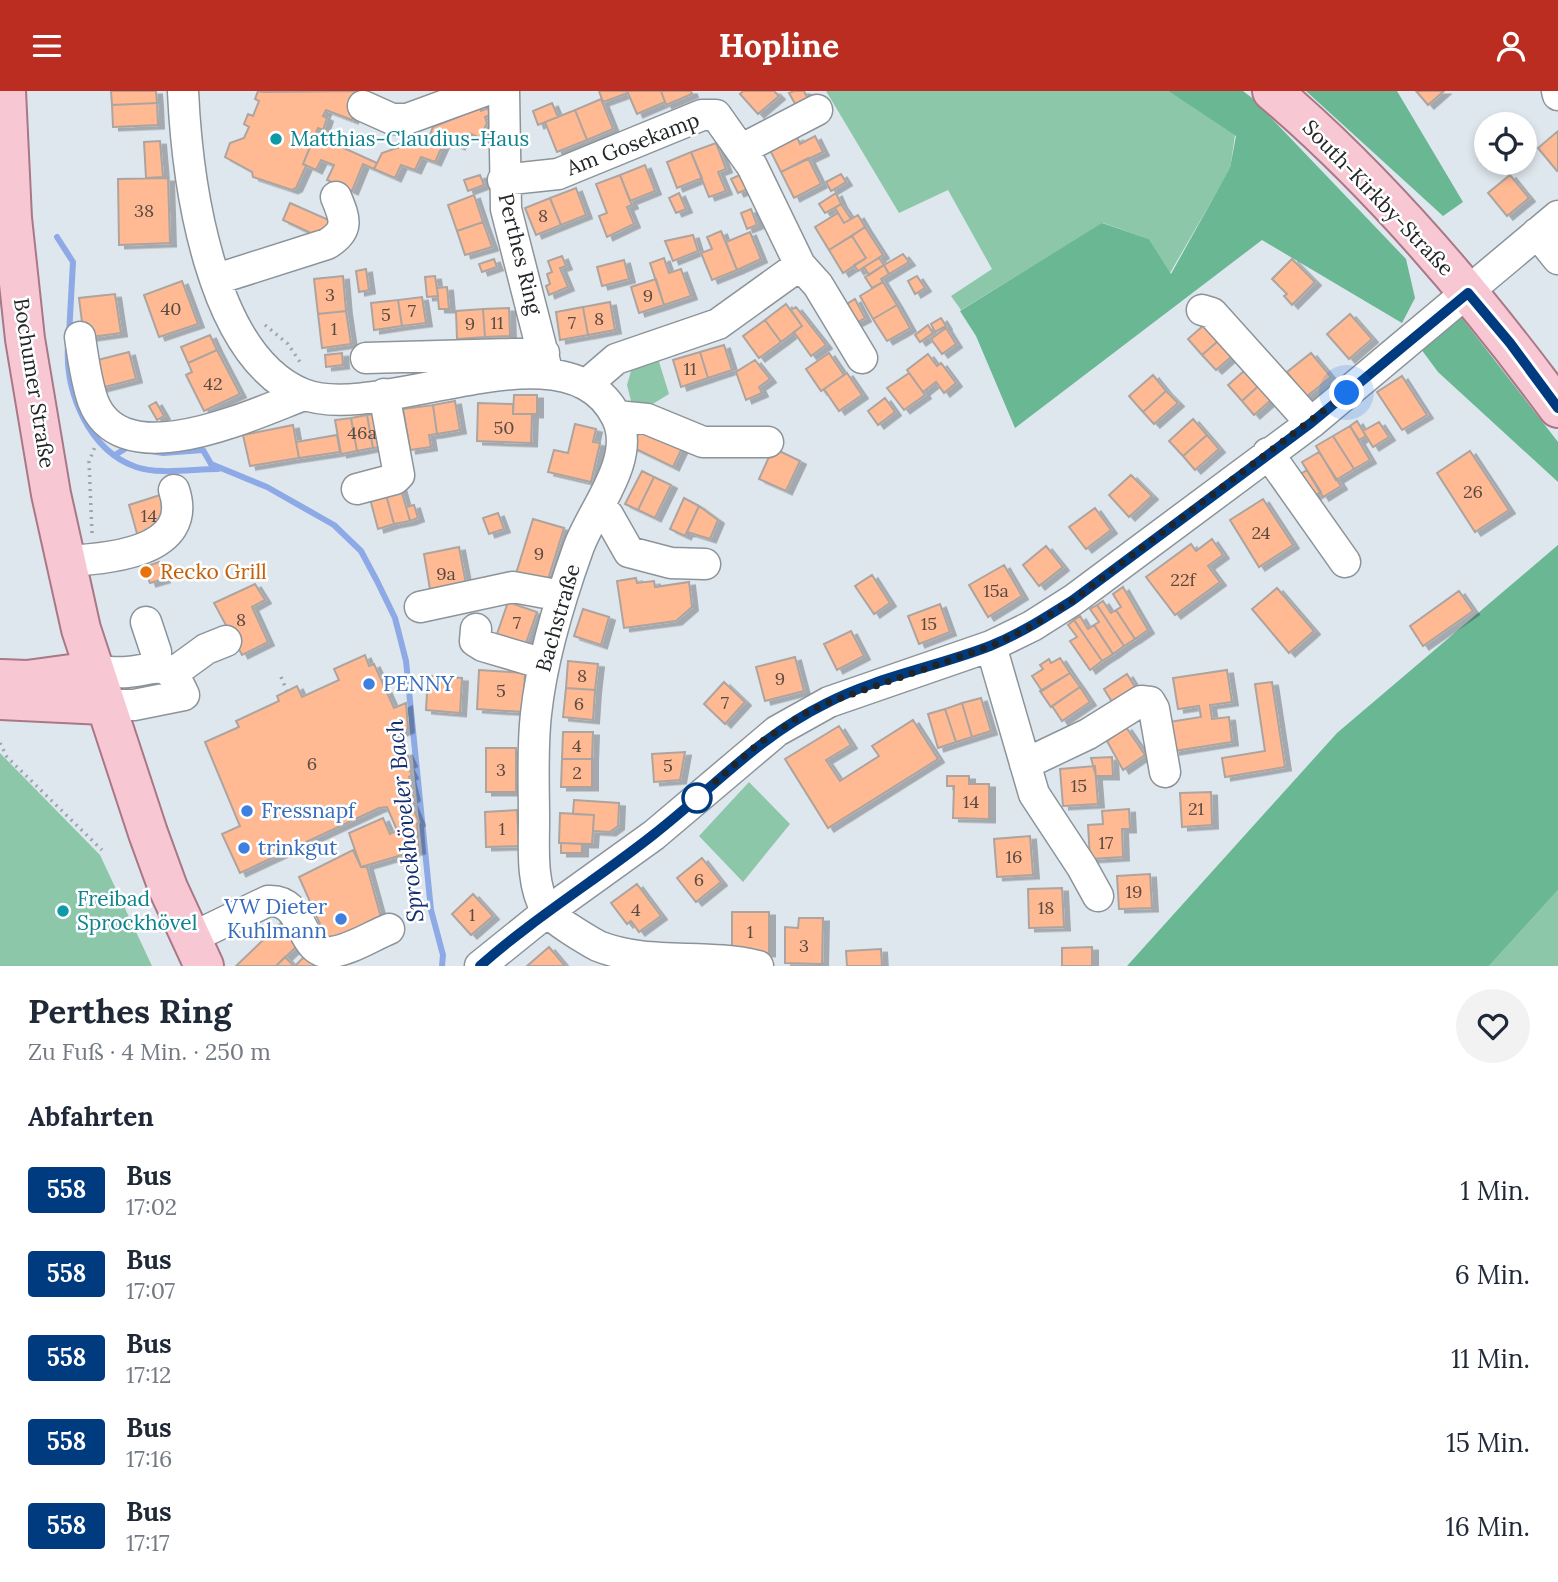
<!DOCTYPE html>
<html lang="de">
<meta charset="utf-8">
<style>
:root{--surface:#fff;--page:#f2f2f3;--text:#1f2937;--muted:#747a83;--accent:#ba2d20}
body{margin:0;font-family:Lora,serif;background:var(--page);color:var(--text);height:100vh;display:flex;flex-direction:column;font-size:26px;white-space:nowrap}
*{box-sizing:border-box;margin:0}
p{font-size:23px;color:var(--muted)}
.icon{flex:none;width:38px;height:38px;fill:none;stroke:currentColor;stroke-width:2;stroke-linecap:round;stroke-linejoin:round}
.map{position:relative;height:875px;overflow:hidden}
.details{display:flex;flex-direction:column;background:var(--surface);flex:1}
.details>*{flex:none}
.badge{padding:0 14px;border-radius:5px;font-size:24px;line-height:46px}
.fabs{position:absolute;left:1474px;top:21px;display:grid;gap:14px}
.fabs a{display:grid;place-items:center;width:63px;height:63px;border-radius:50%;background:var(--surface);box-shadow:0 4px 10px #0003;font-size:35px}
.you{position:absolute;width:35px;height:35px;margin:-18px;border:5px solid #fff;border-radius:50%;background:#1a73e8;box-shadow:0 0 0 10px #1a73e833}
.map>.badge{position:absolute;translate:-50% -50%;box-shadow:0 0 0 4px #fff}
h2{padding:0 28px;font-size:26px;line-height:63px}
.round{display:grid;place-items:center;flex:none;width:74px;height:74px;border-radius:37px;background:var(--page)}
.overview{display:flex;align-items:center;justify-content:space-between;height:119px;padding:0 28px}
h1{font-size:33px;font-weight:700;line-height:52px}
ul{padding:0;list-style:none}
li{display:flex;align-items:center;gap:21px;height:84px;padding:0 28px}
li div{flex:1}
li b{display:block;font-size:26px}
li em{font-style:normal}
li .badge{min-width:77px;font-weight:700;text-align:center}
header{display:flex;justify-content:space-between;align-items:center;height:91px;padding:0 28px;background:var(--accent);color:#fff;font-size:32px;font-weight:700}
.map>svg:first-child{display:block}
</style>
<header><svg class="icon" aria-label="menu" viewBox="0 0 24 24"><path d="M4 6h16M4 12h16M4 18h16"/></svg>Hopline<svg class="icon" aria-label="person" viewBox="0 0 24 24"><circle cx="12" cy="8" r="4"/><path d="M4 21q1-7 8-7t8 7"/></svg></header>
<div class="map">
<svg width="1558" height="875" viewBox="0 0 1558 875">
<defs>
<filter id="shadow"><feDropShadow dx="6" dy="3.5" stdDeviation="0" flood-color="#0004"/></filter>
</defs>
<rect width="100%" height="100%" fill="#dfe7ee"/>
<path fill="#8cc7aa" d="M826 0H1168L1235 44 1230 78 1170 182 1149 148 1103 132 961 219 951 205 992 178 948 99 899 122Z
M657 264 669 303 646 317 632 314 627 294 633 273Z
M0 662 100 764 152 875H0Z
M749 691 790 733 743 791 699 745Z
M1558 799V875H1489Z"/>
<path fill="#69b793" d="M1168 0H1243L1252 7 1406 168 1415 207 1402 232 1262 149 1015 337 976 245 960 220 1102 132 1149 148 1171 183 1230 77 1236 45Z
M1306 0H1397L1463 111 1443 125Z
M1458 222 1558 351V391L1438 281 1421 258Z
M1558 454V799L1489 875H1127L1337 642Z"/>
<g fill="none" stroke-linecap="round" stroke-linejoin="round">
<path stroke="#8daae7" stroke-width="6" d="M57 146 73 171 69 244
M68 254C65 300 88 359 136 376 159 384 193 378 218 378
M115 364 128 356 163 362 203 359 211 373 267 396 334 434 361 460 377 490 395 527 406 570 431 819 443 864 442 875"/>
</g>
<path fill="#ffba94" stroke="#ada49f" stroke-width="2" filter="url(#shadow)" d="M111 0H156L157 12 112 14Z
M258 0 263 1 364 0 352 29 326 19 323 25 327 27 323 39 318 37 303 73 306 75 296 97 292 99 253 86 252 81 225 66 230 52 244 47 249 36 244 33 248 23 253 25 259 10 255 8Z
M599 0H627L628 2 603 11Z
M627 0H661L665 11 637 23Z
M661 0H691L692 3 666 14Z
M743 0H774L779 5 758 23 740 3Z
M794 0H804L811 14 799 20 789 2Z
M1416 0H1444L1428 14Z
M601 8 613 38 587 49 575 19Z
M157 12 158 34 113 36 112 14Z
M552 12 558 26 538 34 533 20Z
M480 17 481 20 488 17 490 24 485 26 487 32 480 47 469 42 464 44 459 55 445 49 435 71 421 66 415 79 401 74 395 87 374 78 382 62 429 46 433 36Z
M575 19 587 49 557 61 545 31Z
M1558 40V79L1557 80 1538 57Z
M315 44 377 72 374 78 363 73 352 100 327 89 334 74 321 69 316 79 303 73Z
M815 45 823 61 781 81 770 59 797 46 800 53Z
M160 50 163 86 146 87 144 51Z
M716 52 726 78 718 81 726 100 709 106 691 61Z
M691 61 702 87 677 97 667 71Z
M808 67 821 93 794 107 781 81Z
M645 74 655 100 630 110 620 84Z
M746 81 753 96 738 102 731 88Z
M841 83 846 91 831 100 826 91Z
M480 84 484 94 468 100 464 89Z
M620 84 632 114 627 116 634 133 607 146 599 125 607 122 596 93Z
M1510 84 1529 107 1507 125 1488 102Z
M168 87 170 152 119 154 118 88Z
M576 97 586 124 561 134 550 107Z
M679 102 686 118 676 122 669 107Z
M836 102 841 113 825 122 819 113Z
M474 104 483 131 457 140 448 114Z
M550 107 561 134 536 144 525 117Z
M290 112 331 130 329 136 315 144 283 129Z
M841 113 851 128 844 132 835 117Z
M751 118 757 134 747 138 741 122Z
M838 122 844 132 858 124 865 136 829 159 815 136Z
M483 131 492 156 465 164 457 140Z
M865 136 883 164 858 180 854 174 866 167 852 145Z
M721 140 737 179 712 189 701 162 712 158 707 146Z
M750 141 761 168 737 179 726 151Z
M693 144 698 160 673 170 665 150Z
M852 145 866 167 843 182 829 159Z
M903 163 909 171 889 183 884 174Z
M562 165 566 175 560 177 568 196 549 204 546 195 550 193 547 183 552 181 548 170Z
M664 167 669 182 681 178 691 205 664 214 650 172Z
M879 167 884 174 869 184 864 176Z
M494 168 497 176 482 181 479 173Z
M1292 168 1315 191 1292 214 1284 205 1287 203 1272 188Z
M624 169 629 188 602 195 597 176Z
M884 174 889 183 881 188 883 191 872 197 865 186Z
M366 178 369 199 359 201 356 180Z
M343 185 346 220 318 223 314 188Z
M435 185 438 205 427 206 425 186Z
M917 185 925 197 915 203 908 190Z
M656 188 664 214 639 222 631 196Z
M182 190 198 233 159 246 144 204Z
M883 191 897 214 873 228 860 205Z
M447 196 449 218H439L437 197Z
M115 203 121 242 84 247 79 207Z
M422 206 426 232 402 235 398 209Z
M855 208 865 227 856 232 845 214Z
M398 209 402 235 374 239 371 212Z
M610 211 615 239 588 244 583 216Z
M786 213 802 235 781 251 765 229Z
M897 214 910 237 887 250 873 228Z
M583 216 588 244 560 249 556 221Z
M796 216 826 254 811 265 794 241 802 235 791 219Z
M509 217 510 245 485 246 483 218Z
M483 218 485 246 457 248 456 220Z
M346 220 351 253 322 257 318 223Z
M1350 223 1372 248 1349 268 1327 243Z
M941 227 946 235 935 241 931 233Z
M1212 227 1226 243 1202 264 1188 248Z
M765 229 781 251 759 267 743 245Z
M928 234 933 242 920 251 915 244Z
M946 237 956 253 942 263 931 248Z
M1226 243 1240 258 1216 279 1202 264Z
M210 244 217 259 188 272 181 256Z
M724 254 732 279 708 287 700 261Z
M217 259 240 303 204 320 186 284 192 281 188 272Z
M129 261 136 288 97 298 90 271Z
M700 261 708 287 681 296 673 269Z
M342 262 343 274 326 276 325 264Z
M829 262 844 284 821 300 806 278Z
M1311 262 1331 286 1306 306 1287 281Z
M928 263 937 275 941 272 956 292 944 302 936 291 923 301 907 279Z
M755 269 770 288 759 296 762 302 746 309 736 281Z
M1252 273 1266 288 1242 310 1228 294Z
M847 282 862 304 839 320 824 298Z
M909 282 925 304 904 319 887 297Z
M1153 284 1166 300 1143 321 1129 305Z
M1402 285 1427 324 1402 339 1377 301Z
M1266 288 1279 302 1254 324 1242 310Z
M1166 300 1178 312 1154 333 1143 321Z
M514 304H537V323H513Z
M885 307 895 321 878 334 868 320Z
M455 310 460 339 437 343 433 314Z
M156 311 164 325 157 329 149 315Z
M478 312 513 313V323H532L531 352 477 350Z
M433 314 437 343 429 344 431 356 410 359 403 318Z
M384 321 389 355 373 357 367 324Z
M367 324 373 357 357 360 351 327Z
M351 327 357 360 341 363 335 329Z
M1193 328 1207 344 1183 365 1169 350Z
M1357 330 1366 345 1359 349 1350 335Z
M644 331 685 351 673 376 632 356Z
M1379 331 1389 346 1373 356 1363 340Z
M575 333 596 338 593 351 600 352 591 391 548 381 554 359 568 362Z
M293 334 299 367 250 375 243 344Z
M1350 335 1370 369 1354 378 1333 345Z
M337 344 340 361 299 367 296 351Z
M1207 344 1219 358 1195 379 1183 365Z
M1333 345 1354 378 1336 389 1316 355Z
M773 357 800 370 786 400 759 388Z
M1470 360 1509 419 1475 441 1437 382Z
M1319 361 1341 395 1323 406 1302 371Z
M1307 379 1321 401 1311 407 1296 386Z
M642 380 654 386 638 419 625 413Z
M1131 384 1152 405 1129 426 1109 404Z
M654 386 671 394 655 427 638 419Z
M400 395 410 430 394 433 385 400Z
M385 400 394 433 378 438 369 404Z
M160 404 170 436 138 446 129 414Z
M684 407 699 415 685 445 670 438Z
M1263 408 1293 454 1259 476 1230 429Z
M414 414 418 427 410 430 406 416Z
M699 415 718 429 710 448 687 441Z
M1095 417 1111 439 1086 458 1069 436Z
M498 422 504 438 489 443 483 427Z
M533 428 564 437 545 498 514 489Z
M1212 448 1223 464 1208 475 1220 491 1175 524 1146 486 1191 453 1196 460Z
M1046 455 1063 476 1039 495 1023 474Z
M459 456 468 503 432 510 424 463Z
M159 471 164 488 150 492 144 476Z
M1004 474 1022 505 988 526 969 494Z
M872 484 890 512 874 523 855 495Z
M636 487 637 492 654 490 655 496 689 491 692 516 676 530 624 537 617 490Z
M255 493 265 509 252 516 268 551 242 564 214 512Z
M1123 496 1148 539 1135 548 1116 519 1121 516 1113 503Z
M1277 497 1314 540 1289 562 1252 518Z
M1459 500 1473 520 1423 555 1410 535Z
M1103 510 1111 522 1116 519 1135 548 1124 555 1097 514Z
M508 511 537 521 526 552 497 543Z
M940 513 950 541 919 553 908 525Z
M1097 514 1124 555 1113 563 1094 534 1099 531 1090 518Z
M583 518 609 526 601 554 574 545Z
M1080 525 1088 538 1094 534 1113 563 1102 570 1074 529Z
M1074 529 1102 570 1090 579 1070 550 1077 546 1068 534Z
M851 540 864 565 837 579 824 553Z
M365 564 369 575 374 573 394 617 406 612 408 638 391 646 399 663 406 661 411 672 407 674 412 684 409 686 414 706 410 709 419 731 417 733 419 759 361 776 349 742 383 727 390 743 397 739 387 716 379 717 240 782 222 743 240 735 205 651 239 636 236 630 279 610 277 605 297 595 302 606 339 589 334 578Z
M795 566 804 600 765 610 756 576Z
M1060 567 1070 582 1042 600 1032 585 1043 578 1040 574 1049 568 1051 572Z
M568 570 598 573 595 599 566 597Z
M479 579 525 582 523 621 477 618Z
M1227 579 1232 611 1210 614 1212 628 1229 626 1232 651 1174 660 1169 631 1201 626 1199 615 1178 618 1173 587Z
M1070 582 1080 596 1051 616 1040 600Z
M1127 583 1137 599 1114 614 1104 598Z
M428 585 462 587 460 622 426 619Z
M724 591 745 611 725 633 704 613Z
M1272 591 1285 676 1225 686 1222 667 1265 660 1255 593Z
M1080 596 1090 611 1062 630 1052 615Z
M566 597 595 599 593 629 563 626Z
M981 607 991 640 972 646 962 612Z
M962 612 972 646 956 651 945 618Z
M945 618 956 651 938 657 928 623Z
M913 629 938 668 828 737 785 668 839 635 851 654 826 669 840 690 879 665 872 655Z
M1126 636 1145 664 1123 679 1107 650Z
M563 641H593L592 668H562Z
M486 657H516V701H486Z
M685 661 680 689 654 691 652 663Z
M1112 666 1113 685H1096L1091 667Z
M562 668H592V696H561Z
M1095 675 1098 713 1063 715 1060 678Z
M947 685H969V693H989V728L953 727 954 695H947Z
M1211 701 1212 734 1182 736 1180 702Z
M574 709 619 712 618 735 610 741 593 740 594 724 573 723Z
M1129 718 1130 738H1122L1123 766 1090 768 1088 734 1103 733 1102 720Z
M517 719 519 755 486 756 485 721Z
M560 722 594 724 592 753 559 752Z
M1030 745 1033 784 997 786 994 748Z
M561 752 582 753V762H561Z
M353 759 361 776H367L382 830 329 853 299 786Z
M702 767 721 791 696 811 677 787Z
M1150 783 1152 817 1119 818 1117 785Z
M637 793 661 825 639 841 631 830 627 833 611 812Z
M1062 797 1064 836 1029 837 1028 798Z
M473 803 493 825 471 844 452 823Z
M732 821H769V862L732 861Z
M799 827H823L822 873 785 872V836L798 837Z
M283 830 297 855 276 875H236Z
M549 856 565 875H527Z
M1092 856V875H1062V857Z
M881 858 882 875H847L846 860Z
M306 864 317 875H295Z
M285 866 294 875H276Z"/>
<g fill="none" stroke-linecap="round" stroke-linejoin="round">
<defs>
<path id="minor" d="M183 0C187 88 209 265 303 303 381 334 568 225 617 327 637 369 591 420 578 458 559 511 542 567 536 623 532 657 534 694 534 729 534 758 531 793 546 819 552 828 587 849 598 855 648 875 705 862 758 875
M504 0 506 118 548 283
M1557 0 1558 4
M363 15 392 28H407L484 0
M742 58 817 19
M503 89 558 83 702 24H716L752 75 800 174 818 194 862 267
M1537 142 1558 168
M217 188 327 153C350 139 345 128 336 106
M1202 219 1212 222 1311 332
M80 246C83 267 86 290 93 310 122 387 255 322 304 304
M366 267 544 262
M587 293 616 268 718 233 800 174
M616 325 647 328 703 351H768
M1268 362 1345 471
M357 398 395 388 399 384 384 303
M598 417 608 424 629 461 671 472 705 473
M66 470C108 468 195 461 174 399
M420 516 513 496 562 505
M146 531 156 561V575
M476 538 475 550 483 555 544 573
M991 555 1034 703 1082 776 1098 805
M93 580C104 580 116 582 127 581 160 578 167 566 184 604L134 614H104
M173 582 206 558 226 550
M1025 673 1088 643 1141 610 1150 611 1154 618 1165 681
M191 847 268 810C307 807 298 865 332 861 350 859 372 845 389 838
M480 875 547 821 654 744 777 640 829 611 991 555 1032 535 1073 509 1311 332 1558 125"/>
<path id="major" d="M6 0 12 127 25 248 51 403 81 538 148 742 168 797 204 875
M1272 0C1380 92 1474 203 1558 317
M1 588 27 589 93 580
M0 609 104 614"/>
</defs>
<use href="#minor" stroke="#8c949a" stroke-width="33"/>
<use href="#major" stroke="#a97785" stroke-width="42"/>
<path stroke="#9ea4a9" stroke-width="3.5" stroke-dasharray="2 5" stroke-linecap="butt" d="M265 234 288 253 302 274
M92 442 89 371 96 353
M281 586 287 600
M0 652 7 666 102 759"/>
<use href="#minor" stroke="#fff" stroke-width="30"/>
<use href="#major" stroke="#f7c8d4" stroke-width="38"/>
</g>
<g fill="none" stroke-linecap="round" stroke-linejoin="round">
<defs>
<path id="line" d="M480 875C534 827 596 789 653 744 711 699 758 646 825 613 876 586 936 576 990 555 1020 543 1046 526 1073 509L1311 332 1468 202 1510 252 1558 317"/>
</defs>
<use href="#line" stroke="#fff" stroke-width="16"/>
<use href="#line" stroke="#003b80" stroke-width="10"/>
<path stroke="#222527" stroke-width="7" stroke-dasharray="0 12.6" d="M697 707 758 653 802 624 829 611 991 555 1032 535 1073 509 1347 302"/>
</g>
<g fill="#0f9aa8" stroke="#fff" stroke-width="2.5">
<circle cx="276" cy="48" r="7"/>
<circle cx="63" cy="820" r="7"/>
</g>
<circle fill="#e8710a" stroke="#fff" stroke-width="2.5" cx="146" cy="481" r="7"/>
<g fill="#3f7fe0" stroke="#fff" stroke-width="2.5">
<circle cx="369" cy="593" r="7"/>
<circle cx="247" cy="720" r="7"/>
<circle cx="244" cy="757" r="7"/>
<circle cx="341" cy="828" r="7"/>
</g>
<circle fill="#fff" stroke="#003b80" stroke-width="3.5" cx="697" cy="707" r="14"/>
<g text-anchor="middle" stroke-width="5" stroke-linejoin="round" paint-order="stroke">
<g font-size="18" fill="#594a42">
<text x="144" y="126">38</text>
<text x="543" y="131">8</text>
<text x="330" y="210">3</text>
<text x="648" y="211">9</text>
<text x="171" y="224">40</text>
<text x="412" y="226">7</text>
<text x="386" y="230">5</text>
<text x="599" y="234">8</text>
<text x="497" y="238">11</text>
<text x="572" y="238">7</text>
<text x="470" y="239">9</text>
<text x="334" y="244">1</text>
<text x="690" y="284">11</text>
<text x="213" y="299">42</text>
<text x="504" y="343">50</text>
<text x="362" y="348">46a</text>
<text x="1473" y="407">26</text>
<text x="149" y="431">14</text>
<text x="1261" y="448">24</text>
<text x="539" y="469">9</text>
<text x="446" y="489">9a</text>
<text x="1183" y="495">22f</text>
<text x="996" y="506">15a</text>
<text x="241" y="535">8</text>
<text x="517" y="538">7</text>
<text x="929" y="539">15</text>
<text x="582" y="591">8</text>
<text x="780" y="594">9</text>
<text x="501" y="606">5</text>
<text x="725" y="618">7</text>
<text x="579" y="619">6</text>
<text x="577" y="661">4</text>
<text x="312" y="679">6</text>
<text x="668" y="681">5</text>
<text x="501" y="685">3</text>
<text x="577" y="688">2</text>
<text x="1079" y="701">15</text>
<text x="971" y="717">14</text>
<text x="1196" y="724">21</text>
<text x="502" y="744">1</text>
<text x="1106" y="758">17</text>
<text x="1014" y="772">16</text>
<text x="699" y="795">6</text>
<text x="1134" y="807">19</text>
<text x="1046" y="823">18</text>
<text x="636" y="825">4</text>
<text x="472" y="830">1</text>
<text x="750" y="847">1</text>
<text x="804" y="861">3</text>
</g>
<g font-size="21" fill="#0d838f" stroke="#fff" text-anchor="start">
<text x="290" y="55">Matthias-Claudius-Haus</text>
<text x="77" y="815">Freibad<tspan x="77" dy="24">Sprockhövel</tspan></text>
</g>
<g font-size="21" fill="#222527" stroke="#fff">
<text transform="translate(633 53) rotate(-21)" y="7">Am Gosekamp</text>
<text transform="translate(1378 107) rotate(46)" y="7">South-Kirkby-Straße</text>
<text transform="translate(520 163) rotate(76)" y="7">Perthes Ring</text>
<text transform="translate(34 292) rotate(81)" y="7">Bochumer Straße</text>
<text transform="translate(558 527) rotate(-74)" y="7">Bachstraße</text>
</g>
<g font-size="21" fill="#c56008" stroke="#fff" text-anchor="start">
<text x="160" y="488">Recko Grill</text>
</g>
<g font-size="21" fill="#366cbe" stroke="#fff" text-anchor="start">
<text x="383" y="600">PENNY</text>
<text x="261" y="727">Fressnapf</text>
<text x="258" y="764">trinkgut</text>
<text x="327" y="823" text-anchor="end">VW Dieter<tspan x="327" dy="24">Kuhlmann</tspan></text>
</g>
<g font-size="23" font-style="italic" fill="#132d72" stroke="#fff">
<text transform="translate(405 730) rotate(-96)" y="8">Sprockhöveler Bach</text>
</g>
</g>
</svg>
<div class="fabs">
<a><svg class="icon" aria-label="locate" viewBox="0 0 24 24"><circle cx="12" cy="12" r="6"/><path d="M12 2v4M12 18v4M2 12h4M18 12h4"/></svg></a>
</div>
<div class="you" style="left:1347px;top:302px"></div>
</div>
<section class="details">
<div class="overview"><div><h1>Perthes Ring</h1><p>Zu Fuß · 4 Min. · 250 m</p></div><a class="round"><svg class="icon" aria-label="heart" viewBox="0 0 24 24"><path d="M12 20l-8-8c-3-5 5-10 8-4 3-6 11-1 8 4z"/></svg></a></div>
<h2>Abfahrten</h2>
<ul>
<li><span class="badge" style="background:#003b80;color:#fff">558</span><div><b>Bus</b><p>17:02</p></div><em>1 Min.</em></li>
<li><span class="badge" style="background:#003b80;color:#fff">558</span><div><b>Bus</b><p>17:07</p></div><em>6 Min.</em></li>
<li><span class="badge" style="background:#003b80;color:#fff">558</span><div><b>Bus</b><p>17:12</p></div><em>11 Min.</em></li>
<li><span class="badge" style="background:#003b80;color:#fff">558</span><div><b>Bus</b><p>17:16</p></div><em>15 Min.</em></li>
<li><span class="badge" style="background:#003b80;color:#fff">558</span><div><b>Bus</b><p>17:17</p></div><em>16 Min.</em></li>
</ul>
</section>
